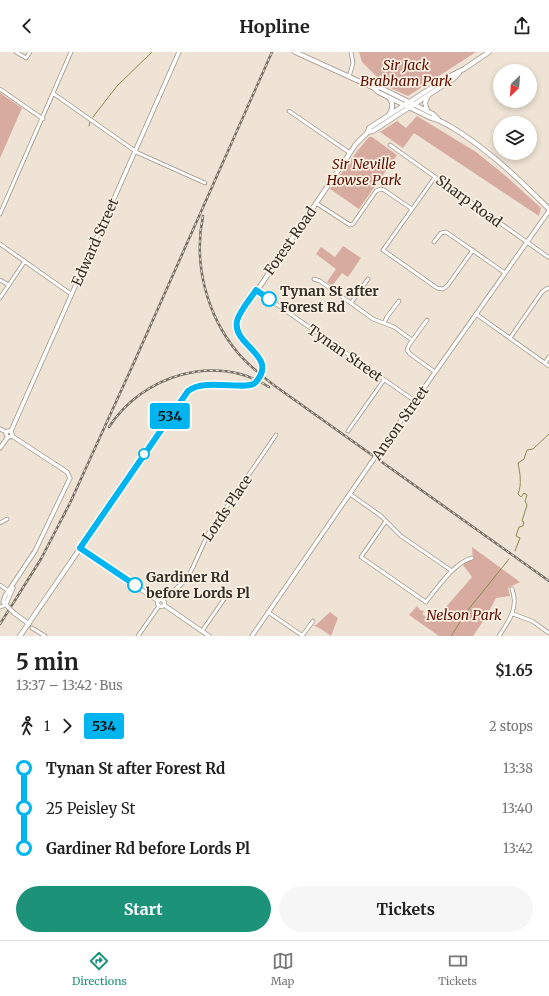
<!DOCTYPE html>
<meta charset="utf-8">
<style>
:root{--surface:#fff;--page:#f6f6f6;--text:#222;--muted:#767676;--line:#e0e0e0;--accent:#1c9378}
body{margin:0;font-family:Merriweather,serif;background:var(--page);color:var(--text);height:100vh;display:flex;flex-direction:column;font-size:15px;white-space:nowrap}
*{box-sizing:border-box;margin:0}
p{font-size:13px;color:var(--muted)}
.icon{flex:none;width:22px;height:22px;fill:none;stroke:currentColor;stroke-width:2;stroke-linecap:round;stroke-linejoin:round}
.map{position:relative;height:584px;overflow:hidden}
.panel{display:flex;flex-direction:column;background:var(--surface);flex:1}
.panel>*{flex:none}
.badge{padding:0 8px;border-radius:3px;font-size:14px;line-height:26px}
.needle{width:26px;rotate:205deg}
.fabs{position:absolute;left:493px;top:12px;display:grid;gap:8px}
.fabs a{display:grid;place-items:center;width:44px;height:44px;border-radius:50%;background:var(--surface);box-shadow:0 2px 6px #0003;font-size:20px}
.map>.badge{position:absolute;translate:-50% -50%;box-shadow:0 0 0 2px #fff}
.legs{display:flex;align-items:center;gap:6px;height:44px;padding:0 16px;font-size:13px}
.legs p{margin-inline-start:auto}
.headline{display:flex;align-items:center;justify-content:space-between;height:68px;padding:0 16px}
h1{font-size:22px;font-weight:700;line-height:30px}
.action{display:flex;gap:8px;margin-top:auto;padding:8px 16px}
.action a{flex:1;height:46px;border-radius:24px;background:var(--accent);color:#fff;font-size:16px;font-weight:700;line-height:46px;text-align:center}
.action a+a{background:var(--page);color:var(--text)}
ul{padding:0 16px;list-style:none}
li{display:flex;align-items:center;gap:14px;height:40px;font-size:15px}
li i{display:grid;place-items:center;width:6px;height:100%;margin:0 5px;background:currentColor}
li i::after{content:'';width:10px;height:10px;margin:-5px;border:3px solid;border-radius:50%;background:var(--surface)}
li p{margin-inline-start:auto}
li:first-child i{background:linear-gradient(#0000 50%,currentColor 0)}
li:last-child i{background:linear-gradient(currentColor 50%,#0000 0)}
header{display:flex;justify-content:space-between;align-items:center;height:52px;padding:0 16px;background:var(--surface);font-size:18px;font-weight:700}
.tabs{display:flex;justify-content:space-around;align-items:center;height:56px;border-top:1px solid var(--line);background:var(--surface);font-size:11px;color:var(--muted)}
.tabs a{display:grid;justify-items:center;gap:2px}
.tabs .current{color:var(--accent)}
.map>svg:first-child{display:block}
</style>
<header><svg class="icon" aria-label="back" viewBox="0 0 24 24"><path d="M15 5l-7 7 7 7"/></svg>Hopline<svg class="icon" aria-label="share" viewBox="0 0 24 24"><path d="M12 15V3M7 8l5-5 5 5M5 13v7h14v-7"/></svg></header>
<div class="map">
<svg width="549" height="584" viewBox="0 0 549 584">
<rect width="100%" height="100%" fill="#eee3d4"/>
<path fill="#d7aba0" d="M359 0H476L408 44 386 34 362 10Z
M0 41 22 56 0 106Z
M417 64 476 100 507 125 541 156 539 164 414 81 403 96 380 80 397 69 406 76Z
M369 85H372L397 103 359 157 330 137 358 98Z
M343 194 361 206 348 225 342 221 332 234 327 230 336 217 316 202 321 195 335 205Z
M472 495 520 530 508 536 510 544 496 546 486 565 473 584H439L409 563 417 554 420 558 424 559 422 562 433 570 472 525 463 513 468 509 473 508Z
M330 560 338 566 331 584 321 577 313 573H316Z"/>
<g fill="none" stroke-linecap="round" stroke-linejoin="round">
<path stroke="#888d52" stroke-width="1" d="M93 65 117 34 152 0
M89 74 90 70
M515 499 520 486 516 484 519 475 523 474 524 470 522 469 527 453 525 449 527 443 524 441 521 445 518 442C522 432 520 421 518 411L524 407 527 398 533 397 549 382
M451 584 468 558 509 507"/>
<defs>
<path id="minor" d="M16 0 26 6 30 0
M349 25 353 11 351 0
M0 37 43 67
M54 42 138 101 205 131
M289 59 350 101
M390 93 548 205
M435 125 383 198 437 236 443 237 448 233 473 198
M316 151 350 173 353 172 376 139 381 137 384 138 412 157
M0 162 71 0
M434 190 441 181 446 180 505 221
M0 192 71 242
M314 227 320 229 373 267 394 275 412 288
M0 228 9 233
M256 238 415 349
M0 246 25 209
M351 251 368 227
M476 262 549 314
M427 268 409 293 407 298 410 302 435 320
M384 271 387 265 399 249
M510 286 542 240 546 237 549 236
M545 311 549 305
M348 379 384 328
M350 442 381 464 401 484 452 519
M386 469 361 505 426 550C437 536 455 510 472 506
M0 471 7 467
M0 533 10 540
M163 548 186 528 193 515 208 482 276 383
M0 555 6 553
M268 560 303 584
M513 562 532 569 549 581
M32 576 45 584
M202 579 227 543
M138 584 159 554
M302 584 313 569
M499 584C509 569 519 555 512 537"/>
<path id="tertiary" d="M0 377 7 380
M6 382a3 3 0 1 1 6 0a3 3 0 1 1-6 0Z
M11 379 179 0
M0 396 8 385
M378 401 549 159
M80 496 158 549
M157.5 551a3.5 3.5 0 1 1 7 0a3.5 3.5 0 1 1-7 0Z
M6 552 13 536
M164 553 209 584
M7 554 3 550 5 544 35 499 70 426 67 420 12 384
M14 561 29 572
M252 584 371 411"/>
<path id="secondary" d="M295 0 374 36 378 40 431 66C442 68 451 75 461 81 495 104 520 128 549 157
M374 36 379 35 433 62 438 67
M427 58 425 51 428 44
M389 63C392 57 394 53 390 47
M368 80 373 79 453 27 459 21
M261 322C270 301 231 290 238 267L356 92 368 80 369 76 448 25 464 17 489 0
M20 584 188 339C207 324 245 341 256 330"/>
</defs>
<use href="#minor" stroke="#9d9386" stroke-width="4.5"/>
<use href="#tertiary" stroke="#9d9386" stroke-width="5"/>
<use href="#secondary" stroke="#9d9386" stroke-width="5.5"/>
<use href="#minor" stroke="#fff" stroke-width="3"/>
<use href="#tertiary" stroke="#fff" stroke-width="3.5"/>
<use href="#secondary" stroke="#fff" stroke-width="4"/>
<defs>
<path id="rail" d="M203 164C193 212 207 264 238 301 249 314 262 324 275 334L549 529
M109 375C142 324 215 300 269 335
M0 572 41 507 70 451 136 306 272 0"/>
</defs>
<use href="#rail" stroke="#756e65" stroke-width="2.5"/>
<use href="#rail" stroke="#fbf0e1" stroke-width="1" stroke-dasharray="3" stroke-linecap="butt"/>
<defs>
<path id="tertiary-bridge" d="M371 411 378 401
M7 554 14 561"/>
<path id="secondary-bridge" d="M256 330 261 322"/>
</defs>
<use href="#tertiary-bridge" stroke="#9d9386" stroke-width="5" stroke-linecap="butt"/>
<use href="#secondary-bridge" stroke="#9d9386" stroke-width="5.5" stroke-linecap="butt"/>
<use href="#tertiary-bridge" stroke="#fff" stroke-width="3.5"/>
<use href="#secondary-bridge" stroke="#fff" stroke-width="4"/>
</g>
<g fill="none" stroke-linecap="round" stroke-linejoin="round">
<defs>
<path id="line-1" d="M135 533 80 496 188 339C205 325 248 340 256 330 279 303 232 294 237 269 239 260 251 246 256 238L269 247"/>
</defs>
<use href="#line-1" stroke="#fff" stroke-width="9"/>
<use href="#line-1" stroke="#00b5ef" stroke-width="6"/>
</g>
<g fill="#fff" stroke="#00b5ef" stroke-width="2">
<circle cx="269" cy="247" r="7"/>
<circle cx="144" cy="402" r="5"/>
<circle cx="135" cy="533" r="7"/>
</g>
<g text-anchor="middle" stroke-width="3.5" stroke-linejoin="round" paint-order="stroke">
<g font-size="14" font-style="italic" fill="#5a0d00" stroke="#fbf0e1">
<text x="406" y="18">Sir Jack<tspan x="406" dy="16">Brabham Park</tspan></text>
<text x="364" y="117">Sir Neville<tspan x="364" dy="16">Howse Park</tspan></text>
<text x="464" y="568">Nelson Park</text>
</g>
<g font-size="14" fill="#322e28" stroke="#fbf0e1">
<text transform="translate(469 149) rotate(36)" y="5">Sharp Road</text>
<text transform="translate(290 189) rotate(-55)" y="5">Forest Road</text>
<text transform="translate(95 190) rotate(-66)" y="5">Edward Street</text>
<text transform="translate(345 301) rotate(35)" y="5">Tynan Street</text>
<text transform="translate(400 371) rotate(-55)" y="5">Anson Street</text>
<text transform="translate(227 456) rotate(-56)" y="5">Lords Place</text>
</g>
<g font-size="14" font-weight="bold" fill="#322e28" stroke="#fbf0e1" text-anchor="start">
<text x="280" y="244">Tynan St after<tspan x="280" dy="16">Forest Rd</tspan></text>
<text x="146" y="530">Gardiner Rd<tspan x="146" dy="16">before Lords Pl</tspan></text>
</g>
</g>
</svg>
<div class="fabs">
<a><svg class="needle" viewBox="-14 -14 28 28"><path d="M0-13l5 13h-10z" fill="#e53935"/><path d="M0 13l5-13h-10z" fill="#767676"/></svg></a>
<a><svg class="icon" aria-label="layers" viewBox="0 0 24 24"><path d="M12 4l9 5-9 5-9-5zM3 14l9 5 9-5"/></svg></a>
</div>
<b class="badge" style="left:170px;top:364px;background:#00b5ef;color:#111">534</b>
</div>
<section class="panel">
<div class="headline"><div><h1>5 min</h1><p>13:37 – 13:42 · Bus</p></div><b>$1.65</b></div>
<div class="legs"><svg class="icon" aria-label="walk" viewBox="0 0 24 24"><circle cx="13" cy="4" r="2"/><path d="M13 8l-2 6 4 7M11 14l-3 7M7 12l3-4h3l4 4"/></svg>1<svg class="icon" aria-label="forward" viewBox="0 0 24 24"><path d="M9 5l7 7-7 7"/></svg><b class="badge" style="background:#00b5ef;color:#111">534</b><p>2 stops</p></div>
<ul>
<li><i style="color:#00b5ef"></i><b>Tynan St after Forest Rd</b><p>13:38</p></li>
<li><i style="color:#00b5ef"></i><span>25 Peisley St</span><p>13:40</p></li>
<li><i style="color:#00b5ef"></i><b>Gardiner Rd before Lords Pl</b><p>13:42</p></li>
</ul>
<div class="action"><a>Start</a><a>Tickets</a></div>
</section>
<nav class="tabs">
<a class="current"><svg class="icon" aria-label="directions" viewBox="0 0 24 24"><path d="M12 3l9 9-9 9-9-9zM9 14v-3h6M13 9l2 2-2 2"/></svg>Directions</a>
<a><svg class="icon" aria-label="map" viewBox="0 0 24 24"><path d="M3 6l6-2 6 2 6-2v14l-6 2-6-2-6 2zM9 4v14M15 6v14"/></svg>Map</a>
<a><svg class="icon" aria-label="tickets" viewBox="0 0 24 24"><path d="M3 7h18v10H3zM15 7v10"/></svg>Tickets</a>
</nav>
